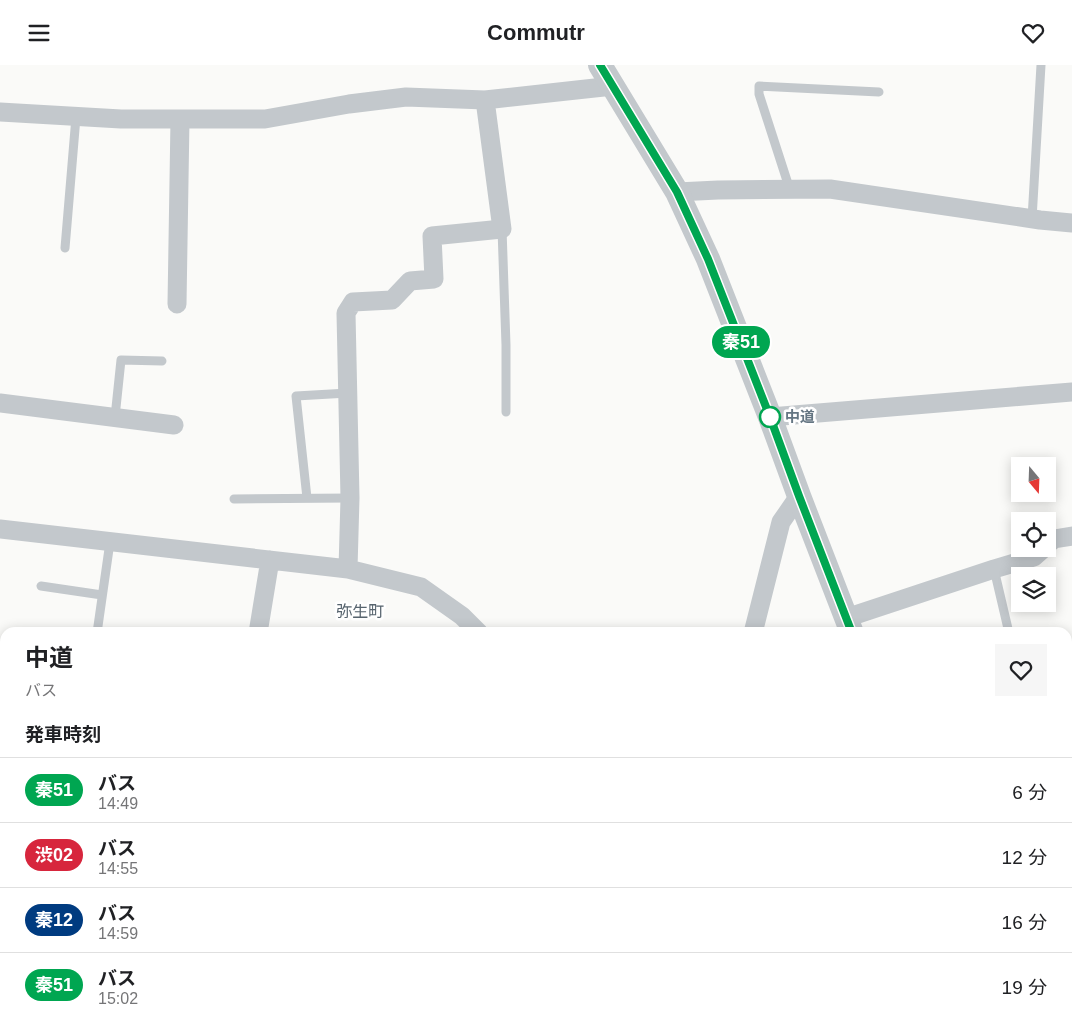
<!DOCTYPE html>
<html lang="ja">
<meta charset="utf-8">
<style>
:root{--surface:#fff;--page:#f6f6f6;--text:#202124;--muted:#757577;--line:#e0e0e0}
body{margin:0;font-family:Arial,"Noto Sans JP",sans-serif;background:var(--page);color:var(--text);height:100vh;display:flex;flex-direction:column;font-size:19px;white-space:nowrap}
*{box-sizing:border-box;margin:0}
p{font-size:16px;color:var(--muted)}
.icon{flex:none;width:28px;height:28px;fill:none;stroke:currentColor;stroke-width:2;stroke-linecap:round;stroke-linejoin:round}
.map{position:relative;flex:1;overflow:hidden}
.details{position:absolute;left:0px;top:562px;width:1072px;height:401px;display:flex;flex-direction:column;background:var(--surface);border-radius:15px 15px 0 0;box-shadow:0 2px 12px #0003}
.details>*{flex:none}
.badge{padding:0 10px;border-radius:16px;font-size:18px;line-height:32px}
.needle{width:32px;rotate:161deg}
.buttons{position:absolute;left:1011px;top:392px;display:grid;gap:10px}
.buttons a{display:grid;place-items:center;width:45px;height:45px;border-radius:0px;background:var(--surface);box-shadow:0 2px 12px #0003;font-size:25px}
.map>.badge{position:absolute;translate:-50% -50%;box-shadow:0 0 0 2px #fff}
h2{padding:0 25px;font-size:19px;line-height:45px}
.round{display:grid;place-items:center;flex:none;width:52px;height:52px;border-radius:0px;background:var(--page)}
.head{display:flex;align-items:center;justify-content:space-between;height:85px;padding:0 25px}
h1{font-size:24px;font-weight:700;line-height:38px}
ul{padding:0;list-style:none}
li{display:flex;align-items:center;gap:15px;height:65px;padding:0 25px;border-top:1px solid var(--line)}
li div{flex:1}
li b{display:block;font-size:19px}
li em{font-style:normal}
li .badge{min-width:55px;font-weight:700;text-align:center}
header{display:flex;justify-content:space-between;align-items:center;height:65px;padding:0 25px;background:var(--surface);font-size:22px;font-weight:700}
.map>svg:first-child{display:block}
</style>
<header><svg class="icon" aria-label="menu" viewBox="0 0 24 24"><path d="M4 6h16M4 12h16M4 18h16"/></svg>Commutr<svg class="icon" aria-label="heart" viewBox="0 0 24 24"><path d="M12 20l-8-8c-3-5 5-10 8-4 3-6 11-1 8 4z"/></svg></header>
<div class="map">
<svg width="1072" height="963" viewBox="0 0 1072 963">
<rect width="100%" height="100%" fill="#fafaf8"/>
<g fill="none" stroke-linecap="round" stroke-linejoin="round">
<path stroke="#c3c8cc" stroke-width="9" d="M790 125 759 29V21L879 27
M1032 154 1041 0
M502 164 506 280V347
M65 183 76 52
M115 352 121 295 162 296
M307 433 296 331 348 328
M234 434 350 433
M994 504 1009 568
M41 521 102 530
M97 568 110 477
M0 776 5 777
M1068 786H1072
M1068 949 1072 951
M869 959 887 963
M112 963 114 959
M199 963 200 959
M789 963 790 959
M965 963 966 959"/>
<path stroke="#c3c8cc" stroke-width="19" d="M0 47 121 54H265L349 39 406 32 485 35 613 21
M677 127 718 125 830 124 1040 155 1072 158
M177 239 180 54
M0 338 174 360
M770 352 1072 327
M0 464 348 504 421 522 462 551 479 568
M1048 479 1054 474 1072 471
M348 504 350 433 346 248 353 237 392 235 410 216 434 214 432 171 502 164 485 35
M846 553 994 504 1034 492 1043 484
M258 568 270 495
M753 568 781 457 799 431
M0 940 5 942
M63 959 77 963
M427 963 428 959
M642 963 643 959"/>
<path stroke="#c3c8cc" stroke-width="24" d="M600 0 677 127 708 194 770 352 799 431 852 568
M1068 915 1072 920"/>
</g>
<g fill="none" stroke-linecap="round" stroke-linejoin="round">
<defs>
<path id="line" d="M600 0 677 127 708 194 770 352 799 431 852 568"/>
</defs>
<use href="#line" stroke="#fff" stroke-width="11"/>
<use href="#line" stroke="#00a651" stroke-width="8"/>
</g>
<circle fill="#fff" stroke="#00a651" stroke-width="2.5" cx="770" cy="352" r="10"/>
<g text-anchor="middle" stroke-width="5" stroke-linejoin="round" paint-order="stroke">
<g font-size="15" font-weight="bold" fill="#657683" stroke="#fff" text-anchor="start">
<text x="785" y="357">中道</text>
</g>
<g font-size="16" fill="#57646e" stroke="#fff">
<text x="360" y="552">弥生町</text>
</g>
</g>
</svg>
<div class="buttons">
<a><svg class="needle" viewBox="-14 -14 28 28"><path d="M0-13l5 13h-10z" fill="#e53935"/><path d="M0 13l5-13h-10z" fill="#757577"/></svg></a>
<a><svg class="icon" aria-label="locate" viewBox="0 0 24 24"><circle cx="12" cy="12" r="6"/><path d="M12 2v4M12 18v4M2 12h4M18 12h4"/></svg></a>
<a><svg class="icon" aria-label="layers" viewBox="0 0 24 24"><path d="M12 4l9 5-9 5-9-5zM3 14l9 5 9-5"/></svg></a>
</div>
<b class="badge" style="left:741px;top:277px;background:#00a651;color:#fff">秦51</b>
<section class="details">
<div class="head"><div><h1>中道</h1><p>バス</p></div><a class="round"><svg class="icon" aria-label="heart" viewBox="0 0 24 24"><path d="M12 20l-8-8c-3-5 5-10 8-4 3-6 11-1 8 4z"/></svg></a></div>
<h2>発車時刻</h2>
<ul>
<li><span class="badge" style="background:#00a651;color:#fff">秦51</span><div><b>バス</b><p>14:49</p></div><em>6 分</em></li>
<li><span class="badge" style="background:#d7263d;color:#fff">渋02</span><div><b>バス</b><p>14:55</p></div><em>12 分</em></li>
<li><span class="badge" style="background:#003b80;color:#fff">秦12</span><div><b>バス</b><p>14:59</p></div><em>16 分</em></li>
<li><span class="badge" style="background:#00a651;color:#fff">秦51</span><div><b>バス</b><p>15:02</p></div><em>19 分</em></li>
</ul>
</section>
</div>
